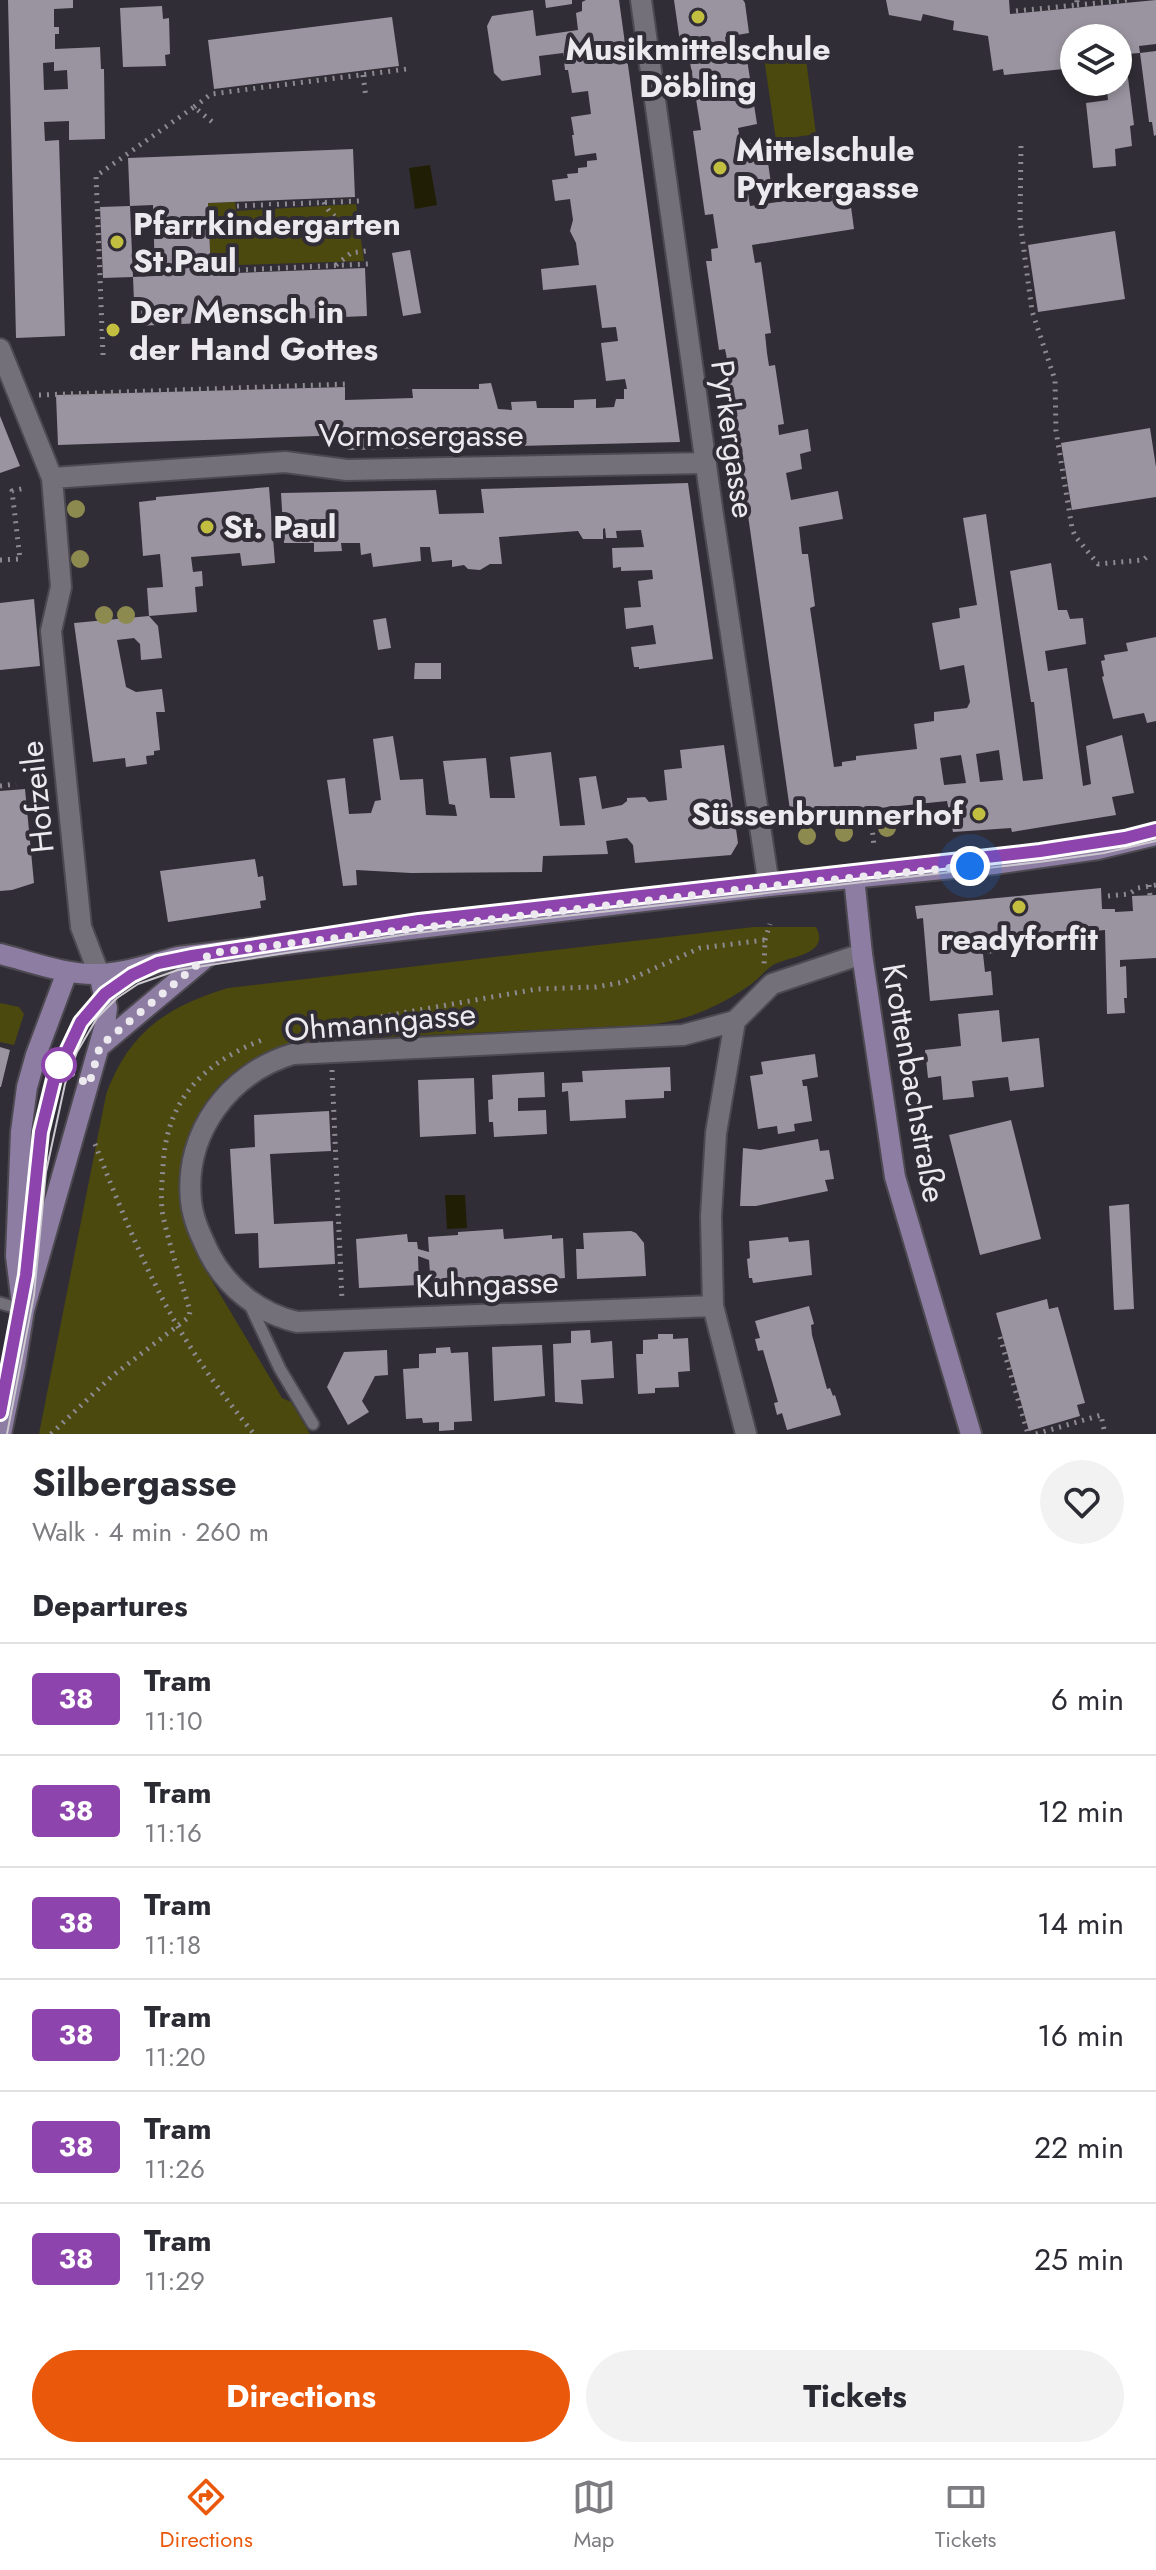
<!DOCTYPE html>
<meta charset="utf-8">
<style>
:root{--surface:#fff;--page:#f2f2f3;--text:#2b2b33;--muted:#7c7c81;--line:#e1e1e2;--accent:#ea580c}
body{margin:0;font-family:Jost,sans-serif;background:var(--page);color:var(--text);height:100vh;display:flex;flex-direction:column;font-size:30px;white-space:nowrap}
*{box-sizing:border-box;margin:0}
p{font-size:26px;color:var(--muted)}
.icon{flex:none;width:44px;height:44px;fill:none;stroke:currentColor;stroke-width:2;stroke-linecap:round;stroke-linejoin:round}
.map{position:relative;height:1434px;overflow:hidden}
.drawer{display:flex;flex-direction:column;background:var(--surface);flex:1}
.drawer>*{flex:none}
.badge{padding:0 16px;border-radius:6px;font-size:28px;line-height:52px}
.tools{position:absolute;left:1060px;top:24px;display:grid;gap:16px}
.tools a{display:grid;place-items:center;width:72px;height:72px;border-radius:50%;background:var(--surface);box-shadow:0 4px 12px #0003;font-size:40px}
.you{position:absolute;width:40px;height:40px;margin:-20px;border:6px solid #fff;border-radius:50%;background:#1a73e8;box-shadow:0 0 0 12px #1a73e833}
.map>.badge{position:absolute;translate:-50% -50%;box-shadow:0 0 0 4px #fff}
h2{padding:0 32px;font-size:30px;line-height:72px}
.round{display:grid;place-items:center;flex:none;width:84px;height:84px;border-radius:42px;background:var(--page)}
.summary{display:flex;align-items:center;justify-content:space-between;height:136px;padding:0 32px}
h1{font-size:38px;font-weight:700;line-height:60px}
.action{display:flex;gap:16px;margin-top:auto;padding:16px 32px}
.action a{flex:1;height:92px;border-radius:48px;background:var(--accent);color:#fff;font-size:32px;font-weight:700;line-height:92px;text-align:center}
.action a+a{background:var(--page);color:var(--text)}
ul{padding:0;list-style:none}
li{display:flex;align-items:center;gap:24px;height:112px;padding:0 32px;border-top:2px solid var(--line)}
li div{flex:1}
li b{display:block;font-size:30px}
li em{font-style:normal}
li .badge{min-width:88px;font-weight:700;text-align:center}
.menu{display:flex;justify-content:space-around;align-items:center;height:112px;border-top:2px solid var(--line);background:var(--surface);font-size:22px;color:var(--muted)}
.menu a{display:grid;justify-items:center;gap:4px}
.menu .selected{color:var(--accent)}
.map>svg:first-child{display:block}
</style>
<div class="map">
<svg width="1156" height="1434" viewBox="0 0 1156 1434">
<rect width="100%" height="100%" fill="#312d36"/>
<path fill="#4b490e" d="M804 45 816 134 776 140 763 51Z
M235 202 236 211 356 204 364 261 236 265 235 269 211 270 208 203Z
M754 927H816C831 955 789 956 773 965 764 971 758 980 750 985 719 1007 684 1022 646 1025L314 1040C202 1054 152 1160 199 1259L282 1398 291 1402 310 1434H39L106 1095C129 1032 166 1007 228 988Z
M0 1003 19 1007 24 1014 14 1045 0 1042Z"/>
<path fill="#201f05" d="M430 165 437 205 415 209 409 168Z
M445 1195H465L467 1228 447 1229Z"/>
<path fill="#99949f" fill-rule="evenodd" d="M8 0H73V8L54 9V27H59V34H55V49L100 47 101 69H104L105 139 69 140V121L44 122 45 141 59 140 65 336 16 338ZM54 62V71L67 70 68 89 44 90 43 63Z
M545 0H572V4L546 8Z
M586 0H619L680 442 350 450H347L346 435 58 445 56 395 345 387V400L413 398 412 389H479V384L491 383 498 409 512 410 511 402 536 401 537 408H574V400L596 399V408L614 407 616 399H624V389H627L625 379 606 381 601 343 618 341 616 327 602 328 596 285 543 290 541 269 579 265 576 243 570 231 573 220 570 199 555 201 552 180 568 178 567 174 578 173V168L587 167V161L597 160 596 153 575 156 572 135H574L571 117 591 114 588 91 572 93 568 70H565L563 53 539 56 541 75 502 81 494 73 487 26 492 16 533 10 536 36 578 30 576 13 582 11V2Z
M674 0H743L745 3 749 33 725 37 728 55 746 53 757 124 738 128 741 145 765 141 771 184 747 187 750 206 849 192 854 229 752 245 755 263 761 262 771 333 765 334 767 353 769 366 775 365 784 424 778 425 779 435 808 429 811 451 800 454 802 469 786 473 791 500 838 491 843 519 799 527 802 554H808L815 606 810 608 834 767 842 766V762L856 760V756L917 749 914 724 934 721V712L967 708 970 702 964 665 940 670 932 623 960 618 959 608 977 605 963 518 986 514 1023 781 1043 779 1034 702H1031L1010 571 1051 563 1058 610H1067L1070 619 1083 618 1086 644 1045 651 1048 671 1067 668 1083 786 1091 784 1086 746 1122 735 1134 793 1112 797 1116 815 1012 832 1011 828 953 832 947 801 851 811V816L806 821 805 816 791 817 736 431 729 432 722 373H728L727 359 725 349 719 350 706 261H712L711 249 718 248 713 214 705 215 693 131 701 130 690 62 683 63ZM999 750 1003 780 980 782 976 754ZM961 755 966 783 944 785 940 758Z
M886 0H1009L1010 14 1156 0V44L1139 46 1140 53 1125 54 1124 48 1118 49V38H1074V68L1004 75 1003 69 993 71 988 36 953 30 954 21 923 14 921 21 889 15Z
M162 6 163 19 169 18 170 54 165 55 166 66 123 67 120 8Z
M392 17 399 66 214 89 208 40Z
M1156 51V135L1154 136 1152 122H1149L1140 53Z
M1125 54 1134 125 1130 126 1132 146 1115 149 1116 166 1093 168 1086 103 1108 100 1106 82H1118V55Z
M353 149 355 197 208 203 211 274 365 268 367 316 135 326 133 277 155 276 153 205 130 206 128 158Z
M130 206 133 277 103 278 100 207Z
M1115 231 1125 299 1038 312 1028 245Z
M410 250 421 313 403 316 392 253Z
M0 416 20 466 0 473Z
M1150 428 1156 467V497L1072 510 1061 443Z
M688 483 713 659 639 669V667H634L631 647 656 644 653 625 626 629 624 608 641 607 638 581 653 579 652 570 621 571V567L613 568 612 548 644 547 641 530 616 531 617 538H606L605 528 603 529V539H583L578 531 499 537 502 564H490L480 570 468 569 464 565 452 567V560L432 562 430 547H420L421 561 373 567 371 553 361 555 360 543H341L342 551 314 552V543H284L281 493 436 490 439 514 484 513 481 489Z
M269 487 275 563 242 566 240 553 191 557 193 572 202 571 203 586 195 587 197 612 149 616 158 626 162 658 141 660 140 644 134 638 117 640 126 687 136 692 162 689 165 712H156L160 750 154 751V755L146 756 147 764 126 767 125 758 93 762 74 623 149 616 147 588 163 587 160 554 143 556 139 502 156 500V497Z
M34 599 40 666 0 670V603Z
M386 618 391 648 378 650 373 620Z
M1156 637V721L1147 723 1144 713 1113 719 1102 677 1104 676 1101 661 1105 660 1104 655 1128 651 1126 643Z
M415 663H441V679H414Z
M393 736 400 780 423 779 426 815 457 816 455 805 449 804 443 761 486 758 490 798H515L510 757 551 752 560 826 585 825 579 778 596 776 602 809 622 805 627 801V798L645 797 649 802 667 800 664 770 682 768 680 750 724 745 738 843 731 855 635 863 633 845 627 838 606 841 608 854 543 856 542 872 411 873 356 870 357 885 343 886 327 780 345 778 349 814 371 813 375 801 381 800 373 739Z
M25 789 34 883 12 890 0 891V791Z
M255 859 258 877 263 876 266 900 260 901 261 908 168 922 160 871Z
M1101 888 1102 909H1115V912L1133 911 1132 896 1156 895V958L1120 960V967L1126 966 1127 998H1124L1125 1013 1107 1014 1105 930 1040 936V939L1018 941V951L983 954 985 972 991 971 993 995 930 1001 923 918 917 919 915 906Z
M999 1010 1002 1042 1039 1038 1044 1087 1010 1091 1008 1077 972 1081 974 1097 943 1100 941 1076 928 1078 925 1050 961 1046 958 1014Z
M0 1047 10 1050 1 1087H0Z
M815 1054 818 1077 802 1080 803 1086H807L812 1121 794 1124 795 1131 778 1134 777 1126 758 1129 750 1076 763 1074 761 1062Z
M670 1067 671 1091H664V1098L625 1100 626 1118 570 1121 568 1091 562 1092V1083L583 1082 582 1071Z
M544 1072 545 1097 518 1098V1111L546 1110 547 1134 494 1137 493 1122H489L488 1100 493 1099 492 1075Z
M474 1078 476 1134 420 1137 418 1080Z
M329 1111 331 1151 270 1154 274 1224 333 1221 335 1264 259 1268 258 1233 235 1234 230 1149 255 1147 254 1115Z
M1011 1120 1041 1239 980 1255 949 1135Z
M818 1139 820 1151 829 1150 834 1179 825 1180 828 1191 756 1206H740L743 1148 760 1150Z
M1129 1204 1134 1309 1114 1310 1109 1206Z
M503 1229 504 1239 552 1235V1239L563 1238 565 1278 515 1282 516 1289 493 1290 492 1282 431 1286 429 1260 418 1256 419 1285 359 1288 356 1239 407 1234 408 1242H417L418 1249 429 1252 428 1237 458 1235V1232Z
M631 1231 636 1233 644 1243 646 1276 577 1279 576 1249H584L583 1233Z
M788 1237 789 1242 809 1240 812 1275 753 1283 752 1278H749L747 1259 750 1258 749 1241Z
M1047 1299 1049 1309 1058 1307 1085 1403 1077 1405 1080 1416 1029 1431 996 1313Z
M809 1306 814 1324 811 1325 812 1335 827 1389 830 1388 833 1396 835 1395 841 1415 787 1430 782 1413 777 1415 774 1403 778 1402 763 1350 758 1351 755 1339 760 1338 755 1321Z
M590 1330 591 1343 612 1341 614 1378 581 1380 583 1404 555 1402 553 1344 571 1343V1331Z
M658 1334H673V1339L688 1338 690 1371 678 1372 679 1387 655 1388V1393L638 1394 636 1354H643V1340L658 1339Z
M542 1345 545 1396 494 1401 492 1347Z
M450 1347 451 1353 468 1352 472 1421 454 1422V1430L439 1431V1422L423 1423 422 1418 406 1419 403 1369 419 1368V1354L436 1353V1348Z
M387 1350 388 1375 375 1376 362 1401 369 1412 348 1425 327 1387 344 1352Z"/>
<g fill="none" stroke-linecap="round" stroke-linejoin="round">
<defs>
<path id="lane" d="M0 1303 24 1310
M250 1305 280 1369 313 1424"/>
<path id="street" d="M641 0 713 515 769 886
M0 349 52 478 61 587 51 631 81 927 99 974
M52 478 285 462 347 470 706 463
M713 1306 297 1322C259 1313 227 1288 209 1253 201 1236 193 1220 191 1201 184 1133 229 1073 293 1054L683 1035 735 1021
M746 1434 713 1306 711 1216 716 1133 735 1021 772 984 862 954"/>
<path id="secondary" d="M854 877 862 954 895 1177 971 1434
M0 954C32 962 65 975 98 974 125 973 152 964 178 957L769 886 994 864 1098 849 1156 835
M100 1046 211 953
M22 1304 16 1256 21 1132 27 1087 36 1055 67 972
M1 1434 15 1366 24 1310 105 1025 107 1008 99 974"/>
</defs>
<use href="#lane" stroke="#4c4950" stroke-width="15"/>
<use href="#street" stroke="#4c4950" stroke-width="24"/>
<use href="#secondary" stroke="#4c4950" stroke-width="24"/>
<path stroke="#8d8a91" stroke-width="5" stroke-dasharray="2 6" stroke-linecap="butt" d="M1077 5 1127 0
M1016 11 1077 5V0
M363 75 366 98
M194 107 211 94 407 69
M1021 146 1020 221 1032 311 1055 380 1056 431 1072 528 1075 536 1098 564 1143 560 1150 554
M324 202C331 219 346 224 362 223
M237 206 359 201
M336 265 351 253 366 251
M238 270 368 264
M103 355 96 176 194 107 216 125
M39 395 347 384
M0 560 20 559 12 491 25 488
M0 786 16 784
M870 809 874 846
M1149 885 1150 896
M1108 896 1129 894 1138 888 1156 885
M765 940 770 924
M318 1028 537 989 596 987 624 982 700 948 765 940 764 967
M332 1070 342 1300
M95 1144C115 1195 136 1247 161 1296 186 1345 219 1391 254 1434
M1000 1337 1028 1434
M51 1434 111 1377 189 1317 190 1311C181 1280 170 1248 163 1216 160 1200 162 1183 163 1167 166 1101 201 1064 262 1040
M1036 1434 1101 1415 1105 1434"/>
<use href="#lane" stroke="#74707a" stroke-width="11"/>
<use href="#street" stroke="#74707a" stroke-width="20"/>
<use href="#secondary" stroke="#8d7da2" stroke-width="20"/>
<path stroke="#cbc8cf" stroke-width="2" d="M7 1434 34 1295 46 1172 65 1084 77 1052 97 1018 117 998 138 984 178 970 408 934 1039 862 1104 853 1156 841"/>
</g>
<g fill="#8d8a4f">
<circle cx="76" cy="509" r="9"/>
<circle cx="80" cy="559" r="9"/>
<circle cx="104" cy="615" r="9"/>
<circle cx="126" cy="615" r="9"/>
<circle cx="887" cy="828" r="9"/>
<circle cx="844" cy="833" r="9"/>
<circle cx="807" cy="836" r="9"/>
</g>
<g fill="none" stroke-linecap="round" stroke-linejoin="round">
<defs>
<path id="line" d="M0 1413 26 1275 41 1132 54 1079 81 1022 105 994 132 975 158 963 192 956 419 921 1040 851 1125 838 1156 830"/>
</defs>
<use href="#line" stroke="#fff" stroke-width="18"/>
<use href="#line" stroke="#8e44ad" stroke-width="12"/>
<path stroke="#ece9ef" stroke-width="8" stroke-dasharray="0 14.4" d="M59 1065 89 1085 100 1046 211 953 769 886 970 866"/>
</g>
<g fill="#c1be40" stroke="#312d36" stroke-width="3">
<circle cx="698" cy="17" r="8"/>
<circle cx="720" cy="168" r="8"/>
<circle cx="117" cy="242" r="8"/>
<circle cx="113" cy="330" r="8"/>
<circle cx="207" cy="527" r="8"/>
<circle cx="979" cy="814" r="8"/>
<circle cx="1019" cy="907" r="8"/>
</g>
<circle fill="#fff" stroke="#8e44ad" stroke-width="4" cx="59" cy="1065" r="16"/>
<g text-anchor="middle" stroke-width="8" stroke-linejoin="round" paint-order="stroke">
<g font-size="32" font-weight="bold" fill="#ece9ef" stroke="#312d36" text-anchor="start">
<text x="698" y="60" text-anchor="middle">Musikmittelschule<tspan x="698" dy="37">Döbling</tspan></text>
<text x="736" y="161">Mittelschule<tspan x="736" dy="37">Pyrkergasse</tspan></text>
<text x="133" y="235">Pfarrkindergarten<tspan x="133" dy="37">St.Paul</tspan></text>
<text x="129" y="323">Der Mensch in<tspan x="129" dy="37">der Hand Gottes</tspan></text>
<text x="223" y="538">St. Paul</text>
<text x="963" y="825" text-anchor="end">Süssenbrunnerhof</text>
<text x="1019" y="950" text-anchor="middle">readyforfit</text>
</g>
<g font-size="32" fill="#ece9ef" stroke="#312d36">
<text x="421" y="446">Vormosergasse</text>
<text transform="translate(733 439) rotate(82)" y="11">Pyrkergasse</text>
<text transform="translate(37 797) rotate(-96)" y="11">Hofzeile</text>
<text transform="translate(380 1022) rotate(-5)" y="11">Ohmanngasse</text>
<text transform="translate(914 1083) rotate(80)" y="11">Krottenbachstraße</text>
<text transform="translate(487 1284) rotate(-2)" y="11">Kuhngasse</text>
</g>
</g>
</svg>
<div class="tools">
<a><svg class="icon" aria-label="layers" viewBox="0 0 24 24"><path d="M12 4l9 5-9 5-9-5zM3 14l9 5 9-5"/></svg></a>
</div>
<div class="you" style="left:970px;top:866px"></div>
</div>
<section class="drawer">
<div class="summary"><div><h1>Silbergasse</h1><p>Walk · 4 min · 260 m</p></div><a class="round"><svg class="icon" aria-label="heart" viewBox="0 0 24 24"><path d="M12 20l-8-8c-3-5 5-10 8-4 3-6 11-1 8 4z"/></svg></a></div>
<h2>Departures</h2>
<ul>
<li><span class="badge" style="background:#8e44ad;color:#fff">38</span><div><b>Tram</b><p>11:10</p></div><em>6 min</em></li>
<li><span class="badge" style="background:#8e44ad;color:#fff">38</span><div><b>Tram</b><p>11:16</p></div><em>12 min</em></li>
<li><span class="badge" style="background:#8e44ad;color:#fff">38</span><div><b>Tram</b><p>11:18</p></div><em>14 min</em></li>
<li><span class="badge" style="background:#8e44ad;color:#fff">38</span><div><b>Tram</b><p>11:20</p></div><em>16 min</em></li>
<li><span class="badge" style="background:#8e44ad;color:#fff">38</span><div><b>Tram</b><p>11:26</p></div><em>22 min</em></li>
<li><span class="badge" style="background:#8e44ad;color:#fff">38</span><div><b>Tram</b><p>11:29</p></div><em>25 min</em></li>
</ul>
<div class="action"><a>Directions</a><a>Tickets</a></div>
</section>
<nav class="menu">
<a class="selected"><svg class="icon" aria-label="directions" viewBox="0 0 24 24"><path d="M12 3l9 9-9 9-9-9zM9 14v-3h6M13 9l2 2-2 2"/></svg>Directions</a>
<a><svg class="icon" aria-label="map" viewBox="0 0 24 24"><path d="M3 6l6-2 6 2 6-2v14l-6 2-6-2-6 2zM9 4v14M15 6v14"/></svg>Map</a>
<a><svg class="icon" aria-label="tickets" viewBox="0 0 24 24"><path d="M3 7h18v10H3zM15 7v10"/></svg>Tickets</a>
</nav>
